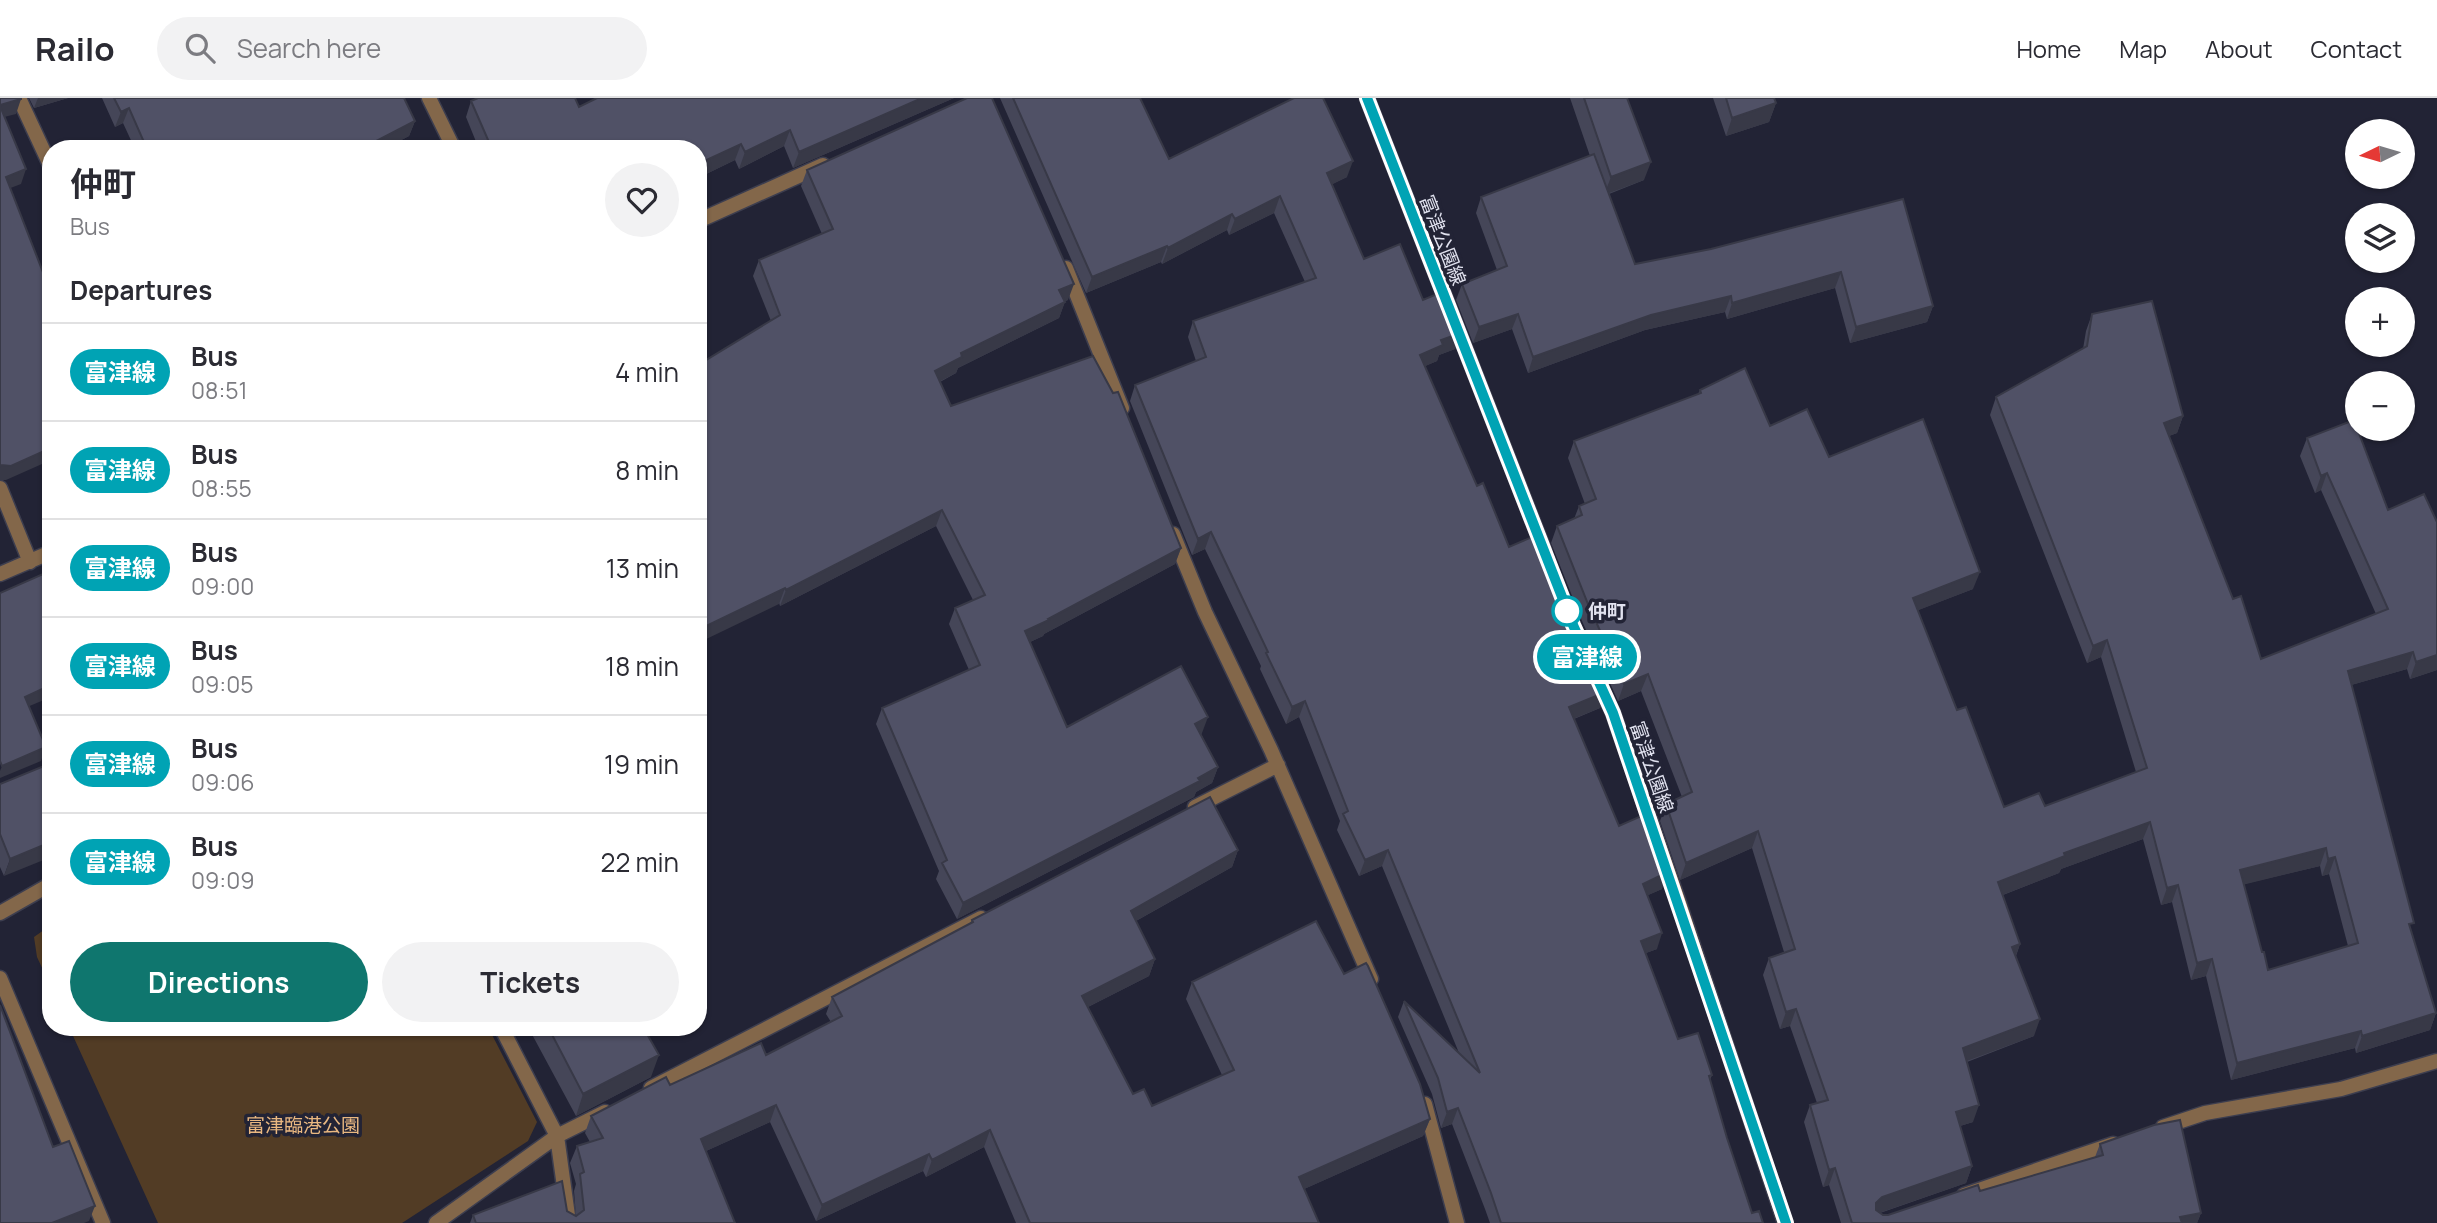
<!DOCTYPE html>
<meta charset="utf-8">
<style>
:root{--surface:#fff;--page:#f2f2f3;--text:#2b2b33;--muted:#7c7c81;--line:#e1e1e2;--accent:#0f766e}
body{margin:0;font-family:Manrope,"Noto Sans JP",sans-serif;background:var(--page);color:var(--text);height:100vh;display:flex;flex-direction:column;font-size:26px;white-space:nowrap}
*{box-sizing:border-box;margin:0}
p{font-size:23px;color:var(--muted)}
.icon{flex:none;width:38px;height:38px;fill:none;stroke:currentColor;stroke-width:2;stroke-linecap:round;stroke-linejoin:round}
.map{position:relative;flex:1;overflow:hidden}
.side{position:absolute;left:42px;top:42px;width:665px;height:896px;display:flex;flex-direction:column;background:var(--surface);border-radius:28px;box-shadow:0 2px 5px #0004}
.side>*{flex:none}
.badge{padding:0 14px;border-radius:23px;font-size:24px;line-height:46px}
.needle{width:46px;rotate:265deg}
.buttons{position:absolute;left:2345px;top:21px;display:grid;gap:14px}
.buttons a{display:grid;place-items:center;width:70px;height:70px;border-radius:50%;background:var(--surface);box-shadow:0 2px 5px #0004;font-size:35px}
.map>.badge{position:absolute;translate:-50% -50%;box-shadow:0 0 0 4px #fff}
h2{padding:0 28px;font-size:26px;line-height:63px}
.round{display:grid;place-items:center;flex:none;width:74px;height:74px;border-radius:37px;background:var(--page)}
.headline{display:flex;align-items:center;justify-content:space-between;height:119px;padding:0 28px}
h1{font-size:33px;font-weight:700;line-height:52px}
.cta{display:flex;gap:14px;margin-top:auto;padding:14px 28px}
.cta a{flex:1;height:80px;border-radius:42px;background:var(--accent);color:#fff;font-size:28px;font-weight:700;line-height:80px;text-align:center}
.cta a+a{background:var(--page);color:var(--text)}
ul{padding:0;list-style:none}
li{display:flex;align-items:center;gap:21px;height:98px;padding:0 28px;border-top:2px solid var(--line)}
li div{flex:1}
li b{display:block;font-size:26px}
li em{font-style:normal}
li .badge{min-width:77px;font-weight:700;text-align:center}
header{display:flex;align-items:center;gap:42px;box-sizing:border-box;height:98px;padding:0 35px;background:var(--surface);border-bottom:2px solid var(--line)}
header strong{font-size:33px}
nav{display:flex;gap:38px;margin-inline-start:auto;font-size:24px}
.search{width:490px;height:63px;background:var(--page);display:flex;align-items:center;gap:18px;box-sizing:border-box;padding:0 24px;border-radius:38px;color:var(--muted);font-size:26px}
.map>svg:first-child{display:block}
</style>
<header>
<strong>Railo</strong>
<div class="search"><svg class="icon" aria-label="search" viewBox="0 0 24 24"><circle cx="10" cy="10" r="6"/><path d="M15 15l6 6"/></svg>Search here</div>
<nav><a>Home</a><a>Map</a><a>About</a><a>Contact</a></nav>
</header>
<div class="map">
<svg width="2437" height="1125" viewBox="0 0 2437 1125">
<rect width="100%" height="100%" fill="#222335"/>
<path fill="#523c25" d="M51 827V889L37 859 34 839Z
M69 929H488L537 1024 528 1043 402 1125H158Z"/>
<g fill="none" stroke-linecap="round" stroke-linejoin="round">
<defs>
<path id="minor" d="M19 0 51 69
M429 0 454 51
M698 123 823 67
M1066 170 1122 310
M0 390 30 464
M1173 436 1205 514 1271 652 1371 881
M0 476 51 454
M1195 709 1278 667
M0 815 51 786
M0 880 103 1125
M501 929 557 1038 569 1125
M651 990 981 820
M1425 1006 1457 1125
M2163 1029 2205 1015 2341 991 2437 963
M1964 1097 2113 1046
M436 1125 557 1038 605 1014"/>
<path id="secondary" d="M1367 0 1544 452
M1597 581 1613 615 1679 805 1785 1125"/>
</defs>
<use href="#minor" stroke="#3d3e4f" stroke-width="17"/>
<use href="#secondary" stroke="#3d3e4f" stroke-width="17"/>
<use href="#minor" stroke="#83674a" stroke-width="14"/>
<use href="#secondary" stroke="#b88d5d" stroke-width="14"/>
</g>
<path fill="#454658" fill-rule="evenodd" d="M29 0H68L34 10Z
M102 0H404L415 23 409 38 384 51H135L123 25 115 29Z
M954 0 793 70 784 48 739 71 735 62 698 80V51H479L466 19 471 3 579 9Z
M1000 0H1140L1169 61 1347 79 1332 86 1364 161 1423 202 1461 235 1455 251 1439 257 1437 263 1425 268 1477 388 1509 449 1570 514 1606 594 1600 610 1574 621 1619 728 1662 791 1648 797 1657 851 1646 855 1678 941 1712 977 1710 982 1727 1040 1752 1115 1763 1125H1490L1485 1111 1452 1026 1441 1030 1432 996 1398 919 1404 903 1459 955 1382 768 1359 778 1337 732 1340 723 1299 619 1286 626 1260 571 1261 568 1205 451 1192 457 1130 303 1135 287 1196 263 1188 239 1193 223 1305 184 1274 115 1229 137 1227 132 1162 166 1161 164 1086 195Z
M1570 0H1627L1644 82 1609 96 1635 166 1711 151 1903 101 1933 208 1927 224 1850 245 1835 190 1727 221 1725 214 1645 232 1528 275 1512 231 1473 245 1456 202 1462 186 1497 172 1476 115 1481 99 1590 58Z
M1713 0H1774L1776 5 1769 24 1726 38Z
M807 72 1068 202 1065 203 1059 220 958 270 956 275 940 284 951 308 1181 450 1175 466 1044 536 1043 538 1030 544 1067 629 1202 635 1201 636 1218 669 1212 685 1196 694 1194 699 957 821 936 781 939 773 876 626 882 610 969 572 949 526 955 510 973 502 936 428 780 508 706 262 771 223 753 178 759 162 822 136 801 88Z
M2092 216 2183 318 2177 335 2169 338 2233 501 2261 561 2376 516 2321 392 2315 395 2300 358 2307 340 2354 322 2437 572 2410 581 2407 571 2351 587 2411 833 2436 915 2430 932 2356 955 2355 950 2231 982 2206 878 2191 882 2172 804 2161 807 2143 741 2061 771 2059 775 2003 797 2020 846 2016 858 2034 938 1967 964 1973 1024 1960 1028 1972 1068 1966 1085 1880 1115 1883 1117H1888L1980 1093 2095 1059 2100 1046 2201 1115 2197 1125H1841L1829 1087 1823 1089 1804 1024 1810 1007 1817 1005 1790 928 1780 931 1763 877 1769 860 1784 854 1752 750 1680 782 1660 723 1666 706 1682 699 1641 593 1618 603 1582 523 1551 445 1557 428 1574 421 1579 408 1585 406 1568 360 1574 343 1698 296 1700 292 1829 359 1973 491 1918 512 1957 612 2004 709 2045 708 2136 674 2101 559 2087 565 1990 317 1996 299 2083 251 2086 233ZM2320 768 2322 778 2329 776 2348 848 2268 872 2262 854 2244 786Z
M44 668 4 778 0 769V686Z
M1238 752 1232 769 1136 823 1155 861 1149 878 1088 909 1133 996 1152 1008 1222 977 1186 901 1192 884 1344 876 1430 1021 1423 1038 1304 1091 1319 1125H1016L984 1049 926 1079 923 1073 816 1123 770 1024 706 1053 735 1125H470L473 1117 567 1113 576 1118 574 1093 576 1086 570 1065 577 1048 590 1044 585 1035 591 1018 670 987 766 957 831 924 826 916 832 899 970 825 972 822Z
M528 929H643L651 979 576 1018Z"/>
<path fill="#383947" d="M38 0H68L34 10Z
M922 0H954L793 70 799 54Z
M21 1 16 16 0 20V7Z
M1776 5 1769 24 1726 38 1732 20Z
M129 10 123 25 115 29 121 14Z
M415 23 409 38 384 51H361Z
M790 32 784 48 739 71 745 54Z
M741 46 735 62 698 80V66Z
M1353 63 1347 79 1321 92 1327 75Z
M1651 64 1644 82 1604 97 1611 79Z
M26 71 21 86 0 94 6 79Z
M1280 98 1274 115 1229 137 1235 121Z
M1232 116 1227 132 1162 166 1168 150Z
M1167 148 1161 164 1086 195 1092 179Z
M1841 174 1835 190 1727 221 1732 205Z
M1074 186 1068 202 1053 208 1059 192Z
M1731 198 1725 214 1645 232 1528 275 1533 259 1651 217Z
M1065 204 1059 220 958 270 956 275 929 289 935 273 961 255Z
M1933 208 1927 224 1850 245 1856 229Z
M1518 216 1512 231 1473 245 1479 229Z
M1461 235 1455 251 1439 257 1437 263 1414 273 1420 257 1441 242Z
M2183 318 2177 335 2158 342 2164 325Z
M51 350V362L6 382H0V368L1 367Z
M2327 375 2321 392 2315 395 2321 378Z
M942 412 936 428 780 508 786 492Z
M1211 434 1205 451 1192 457 1198 441Z
M1181 450 1175 466 1044 536 1043 538 1019 549 1025 533Z
M1980 474 1973 491 1906 517 1913 500Z
M785 490 779 506 698 545V532Z
M2107 542 2101 559 2087 565 2093 548Z
M2413 554 2407 571 2341 590 2348 573Z
M2437 557V572L2410 581 2416 564Z
M1648 576 1641 593 1618 603 1624 586Z
M51 587V599L20 612 25 599Z
M1606 594 1600 610 1563 625 1569 609Z
M1305 603 1299 619 1286 626 1292 609Z
M1208 619 1202 635 1189 642 1195 626Z
M46 649 41 663 0 680V673L2 668Z
M1218 669 1212 685 1196 694 1194 699 957 821 963 805Z
M2150 724 2143 741 2061 771 2059 775 1992 801 1998 784 2064 755Z
M1758 733 1752 750 1680 782 1686 765Z
M51 744V759L4 778 10 761Z
M2326 750 2320 768 2234 789 2240 772Z
M1238 752 1232 769 1125 829 1131 813Z
M1388 752 1382 768 1359 778 1365 762Z
M2335 759 2329 776 2322 778 2328 761Z
M1668 774 1662 791 1637 802 1643 786Z
M2178 787 2172 804 2161 807 2167 790Z
M1662 835 1657 851 1635 859 1641 843Z
M2020 846 2014 863 2012 849Z
M1155 861 1149 878 1076 915 1082 898Z
M2212 861 2206 878 2191 882 2197 865Z
M1796 911 1790 928 1780 931 1786 914Z
M2436 915 2430 932 2356 955 2362 938Z
M2040 921 2034 938 1956 967 1963 950Z
M2361 933 2355 950 2231 982 2237 965Z
M659 957 651 979 576 1018 583 996Z
M776 1007 770 1024 695 1058 701 1041Z
M1979 1007 1973 1024 1950 1031 1956 1014Z
M1458 1010 1452 1026 1441 1030 1447 1014Z
M1430 1021 1423 1038 1293 1096 1299 1079Z
M990 1032 984 1049 926 1079 932 1062Z
M929 1056 923 1073 816 1123 822 1107Z
M1972 1068 1966 1085 1876 1116V1105L1882 1099Z
M1835 1070 1829 1087 1823 1089 1829 1072Z
M95 1108 89 1123 84 1125H52Z
M2201 1115 2197 1125H2178L2180 1119Z"/>
<path fill="#505166" stroke="#383947" stroke-width="2" fill-rule="evenodd" d="M0 0H21V1L0 7Z
M114 0H404L415 23 361 51H147L129 10 121 14Z
M478 0H575L579 9 597 0H922L799 54 790 32 745 54 741 46 698 66V51H492L471 3Z
M967 0H992L1074 186 1059 192 1065 204 961 255 962 259 935 273 951 308 1093 258 1113 295 1118 294 1181 450 1048 521 1049 522 1025 533 1067 629 1181 568 1208 619 1195 626 1218 669 1198 680 1200 683 963 805 942 765 947 762 882 610 980 567 955 510 985 497 942 412 786 492 785 490 698 532V248L706 262 780 217 759 162 833 131 807 72Z
M1013 0H1140L1169 61 1294 0H1323L1353 63 1327 75 1364 161 1400 146 1423 202 1444 193 1461 235 1441 242 1443 247 1420 257 1477 388 1483 385 1509 449 1539 436 1570 514 1606 594 1569 609 1619 728 1648 715 1668 774 1643 786 1662 835 1641 843 1678 941 1698 935 1712 977 1709 978 1727 1040 1752 1115 1759 1113 1763 1125H1501L1491 1095 1458 1010 1447 1014 1438 980 1404 903 1480 975 1388 752 1365 762 1343 716 1348 713 1305 603 1292 609 1266 555 1268 554 1211 434 1198 441 1135 287 1206 259 1193 223 1316 180 1280 98 1235 121 1232 116 1168 150 1167 148 1092 179Z
M1584 0H1627L1651 64 1611 79Z
M1726 0H1774L1776 5 1732 20Z
M0 8 26 71 6 79 51 195V350L11 368 1 367 0 368Z
M1594 56 1635 166 1711 151 1903 101 1933 208 1856 229 1841 174 1732 205 1731 198 1651 217 1533 259 1518 216 1479 229 1462 186 1507 168 1481 99Z
M2152 203 2183 318 2164 325 2233 501 2241 498 2261 561 2388 511 2327 375 2321 378 2307 340 2354 322 2388 412 2424 396 2437 424V557L2416 564 2413 554 2348 573 2414 825 2409 826 2436 915 2362 938 2361 933 2237 965 2212 861 2197 865 2178 787 2167 790 2150 724 2064 755 2065 758 1998 784 2020 846 2012 849 2040 921 1963 950 1979 1007 1956 1014 1972 1068 1882 1099 1876 1105V1112L1883 1117H1888L1978 1087 1980 1093 2103 1057 2100 1046 2154 1027 2180 1022 2201 1115 2180 1119 2182 1125H1852L1835 1070 1829 1072 1810 1007 1828 1002 1796 911 1786 914 1769 860 1795 851 1758 733 1686 765 1666 706 1692 694 1648 576 1624 586 1588 506 1557 428 1582 417 1579 408 1596 401 1574 343 1701 295 1700 292 1745 270 1770 328 1807 311 1829 359 1923 321 1980 474 1913 500 1957 612 1966 609 2004 709 2039 695 2045 708 2147 670 2107 542 2093 548 1996 299 2087 248 2092 216ZM2326 750 2328 761 2335 759 2358 845 2268 872 2264 854H2262L2240 772Z
M43 476 51 493V587L25 599 46 649 2 668 0 663V495Z
M44 668 51 684V744L10 761 0 736V686Z
M1210 699 1238 752 1131 813 1155 861 1082 898 1133 996 1144 991 1152 1008 1234 972 1192 884 1316 823 1344 876 1366 865 1368 868 1420 986 1430 1021 1299 1079 1319 1125H1030L990 1032 932 1062 929 1056 822 1107 776 1007 701 1041 735 1125H476L473 1117 562 1083 567 1113 576 1118 584 1112 580 1076 584 1074 577 1048 603 1040 591 1018 666 979 670 987 761 945 766 957 842 918 832 899 973 824 972 822Z
M0 907 53 1049 69 1043 95 1108 52 1125H0Z
M548 929H643L659 957 583 996Z"/>
<g fill="none" stroke-linecap="round" stroke-linejoin="round">
<defs>
<path id="line" d="M1367 0 1573 527 1613 615 1786 1125"/>
</defs>
<use href="#line" stroke="#fff" stroke-width="16"/>
<use href="#line" stroke="#00a3b4" stroke-width="10"/>
</g>
<circle fill="#fff" stroke="#00a3b4" stroke-width="3.5" cx="1567" cy="513" r="14"/>
<g text-anchor="middle" stroke-width="7" stroke-linejoin="round" paint-order="stroke">
<g font-size="19" fill="#e1e2ef" stroke="#222335">
<text transform="translate(1443 142) rotate(69)" y="7">富津公園線</text>
<text transform="translate(1652 669) rotate(71)" y="7">富津公園線</text>
</g>
<g font-size="19" font-weight="bold" fill="#e1e2ef" stroke="#222335" text-anchor="start">
<text x="1588" y="520">仲町</text>
</g>
<g font-size="19" fill="#eab881" stroke="#222335">
<text x="303" y="1034">富津臨港公園</text>
</g>
</g>
</svg>
<div class="buttons">
<a><svg class="needle" viewBox="-14 -14 28 28"><path d="M0-13l5 13h-10z" fill="#e53935"/><path d="M0 13l5-13h-10z" fill="#7c7c81"/></svg></a>
<a><svg class="icon" aria-label="layers" viewBox="0 0 24 24"><path d="M12 4l9 5-9 5-9-5zM3 14l9 5 9-5"/></svg></a>
<a>+</a>
<a>−</a>
</div>
<b class="badge" style="left:1587px;top:559px;background:#00a3b4;color:#fff">富津線</b>
<section class="side">
<div class="headline"><div><h1>仲町</h1><p>Bus</p></div><a class="round"><svg class="icon" aria-label="heart" viewBox="0 0 24 24"><path d="M12 20l-8-8c-3-5 5-10 8-4 3-6 11-1 8 4z"/></svg></a></div>
<h2>Departures</h2>
<ul>
<li><span class="badge" style="background:#00a3b4;color:#fff">富津線</span><div><b>Bus</b><p>08:51</p></div><em>4 min</em></li>
<li><span class="badge" style="background:#00a3b4;color:#fff">富津線</span><div><b>Bus</b><p>08:55</p></div><em>8 min</em></li>
<li><span class="badge" style="background:#00a3b4;color:#fff">富津線</span><div><b>Bus</b><p>09:00</p></div><em>13 min</em></li>
<li><span class="badge" style="background:#00a3b4;color:#fff">富津線</span><div><b>Bus</b><p>09:05</p></div><em>18 min</em></li>
<li><span class="badge" style="background:#00a3b4;color:#fff">富津線</span><div><b>Bus</b><p>09:06</p></div><em>19 min</em></li>
<li><span class="badge" style="background:#00a3b4;color:#fff">富津線</span><div><b>Bus</b><p>09:09</p></div><em>22 min</em></li>
</ul>
<div class="cta"><a>Directions</a><a>Tickets</a></div>
</section>
</div>
